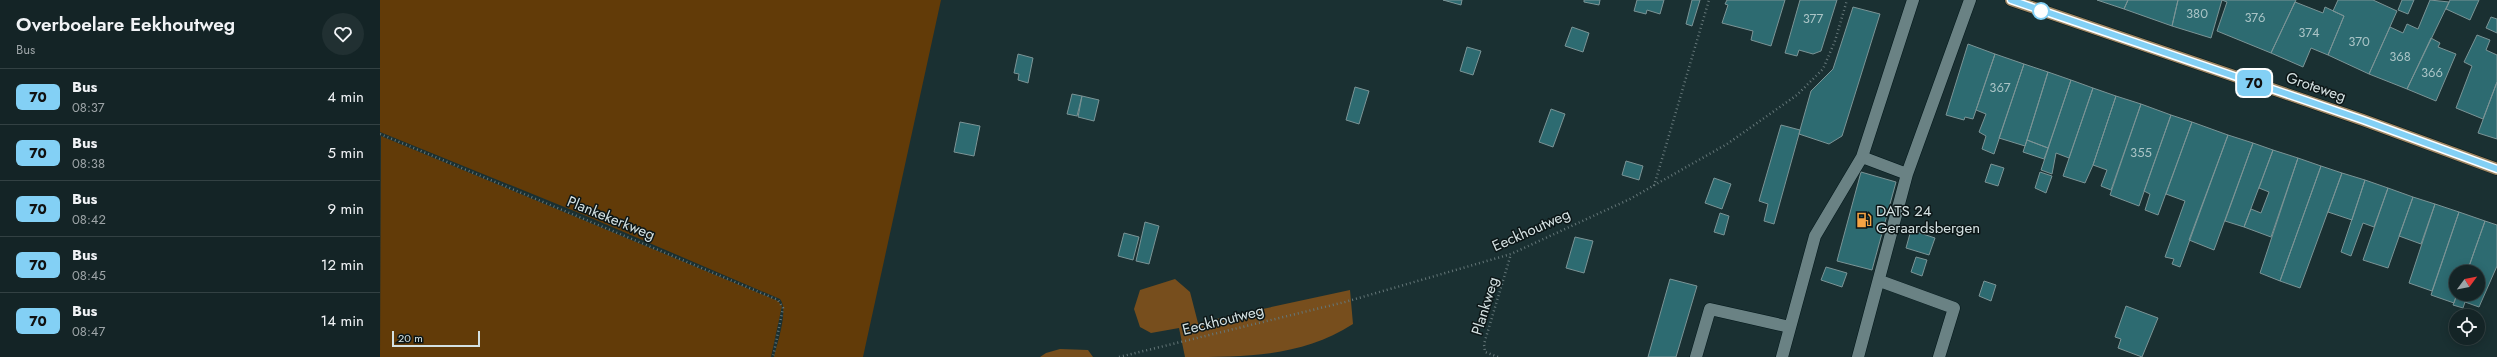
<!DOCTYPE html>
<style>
:root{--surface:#142426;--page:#213032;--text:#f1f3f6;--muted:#9da4a7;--line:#334143}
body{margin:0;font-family:Jost,sans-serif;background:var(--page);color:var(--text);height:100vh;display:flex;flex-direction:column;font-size:15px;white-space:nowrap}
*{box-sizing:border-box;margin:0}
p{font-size:13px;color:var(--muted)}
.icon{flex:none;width:22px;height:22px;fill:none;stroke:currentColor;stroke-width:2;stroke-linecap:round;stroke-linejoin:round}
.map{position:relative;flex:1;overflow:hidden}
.sheet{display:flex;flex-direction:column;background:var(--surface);width:380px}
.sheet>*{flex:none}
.badge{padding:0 8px;border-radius:6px;font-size:14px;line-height:26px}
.needle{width:26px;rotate:58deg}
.buttons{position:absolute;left:2069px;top:265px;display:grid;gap:8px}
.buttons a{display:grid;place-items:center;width:36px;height:36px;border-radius:50%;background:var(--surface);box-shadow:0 2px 10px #0003,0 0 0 1px var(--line);font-size:20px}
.scale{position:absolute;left:12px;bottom:10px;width:88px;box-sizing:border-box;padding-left:4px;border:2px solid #d4e1e2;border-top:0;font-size:11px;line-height:14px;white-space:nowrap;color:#d4e1e2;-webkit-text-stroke:3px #0c1617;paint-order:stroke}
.map>.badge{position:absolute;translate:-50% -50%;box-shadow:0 0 0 2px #fff}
.round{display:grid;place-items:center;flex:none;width:42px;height:42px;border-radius:21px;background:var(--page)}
.summary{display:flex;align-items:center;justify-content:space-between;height:68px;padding:0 16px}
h1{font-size:19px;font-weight:600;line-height:30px}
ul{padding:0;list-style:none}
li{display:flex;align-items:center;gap:12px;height:56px;padding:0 16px;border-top:1px solid var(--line)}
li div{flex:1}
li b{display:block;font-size:15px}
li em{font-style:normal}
li .badge{min-width:44px;font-weight:700;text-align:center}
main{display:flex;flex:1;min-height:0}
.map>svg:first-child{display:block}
</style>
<main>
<section class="sheet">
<div class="summary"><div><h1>Overboelare Eekhoutweg</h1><p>Bus</p></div><a class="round"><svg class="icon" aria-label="heart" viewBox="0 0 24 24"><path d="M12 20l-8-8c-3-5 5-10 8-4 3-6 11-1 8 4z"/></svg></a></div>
<ul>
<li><span class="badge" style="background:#83d0f5;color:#111">70</span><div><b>Bus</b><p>08:37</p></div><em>4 min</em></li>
<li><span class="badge" style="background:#83d0f5;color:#111">70</span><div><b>Bus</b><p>08:38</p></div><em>5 min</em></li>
<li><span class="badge" style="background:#83d0f5;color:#111">70</span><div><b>Bus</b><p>08:42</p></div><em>9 min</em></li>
<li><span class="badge" style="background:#83d0f5;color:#111">70</span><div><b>Bus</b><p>08:45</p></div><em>12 min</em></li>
<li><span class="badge" style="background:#83d0f5;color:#111">70</span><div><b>Bus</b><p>08:47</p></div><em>14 min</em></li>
</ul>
</section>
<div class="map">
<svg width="2117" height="357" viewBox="0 0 2117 357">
<rect width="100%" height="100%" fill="#1a3032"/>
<path fill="#623b08" d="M0 0H561L483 357H394C397 343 409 310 400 299L204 215 0 132Z
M1 136 398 301 402 306 391 357H0Z"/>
<path fill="#774e1d" d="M795 279 810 292 818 323 970 290 973 324C921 357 866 357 805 357L799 328 771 333 760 327 754 309 760 290Z
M680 349 708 350 713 357H660L666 353Z"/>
<path fill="#2d6b71" stroke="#7b9496" d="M1063 0H1082L1081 5Z
M1204 0H1220L1219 5 1204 2Z
M1257 0H1284L1280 14 1267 10 1266 14 1254 11Z
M1312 0H1320L1312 26 1306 24Z
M1347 0H1405L1391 46 1371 40 1373 31 1342 23 1348 5 1345 4Z
M1420 0H1457L1441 51 1433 54 1419 50 1417 56 1405 53Z
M1717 0H1748L1744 9Z
M1748 0H1798L1792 26 1744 9Z
M1798 0H1842L1831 38 1792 26Z
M1916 0 1891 53 1837 31 1847 2 1842 0Z
M1958 0H1993L2017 11 1989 74 1948 55 1964 16 1953 11Z
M2022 0H2034L2028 14 2018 10Z
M2050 0 2069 2 2027 89 1989 74 2010 27 2023 33 2027 24 2038 29Z
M2070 0H2099L2090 20 2066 9Z
M1915 2 1943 13 1945 7 1964 16 1948 55 1931 48 1923 67 1891 53Z
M1473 7 1500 14 1462 136 1449 144 1419 134 1420 130 1431 91 1453 69Z
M2111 17 2117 19V33L2106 28Z
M1192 27 1209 33 1203 52 1185 46Z
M2097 35 2110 40 2106 50 2117 55V82L2103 119 2076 108 2092 66 2084 62Z
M2051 38 2060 43 2058 47 2076 54 2056 101 2027 89Z
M1588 44 1615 54 1593 119 1585 117 1584 120 1566 115Z
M1087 47 1101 51 1093 75 1080 71Z
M638 54 653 58 648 83 638 80 639 74 634 73Z
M1615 54 1644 64 1614 154 1602 149 1606 136 1599 132 1606 114 1596 110Z
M1644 64 1668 72 1645 146 1619 138Z
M1668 72 1691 80 1668 148 1647 140Z
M1691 80 1713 88 1689 158 1676 153 1672 174 1661 170Z
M2117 82V139L2098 133Z
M975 87 989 91 979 124 966 120Z
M1713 88 1736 96 1713 165 1705 183 1683 176Z
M692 94 702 96 697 116 687 114Z
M702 96 719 100 714 121 698 117Z
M1736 96 1761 104 1731 190 1721 186 1727 170 1713 165Z
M1761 104 1791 115 1759 206 1730 195Z
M1171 109 1185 114 1173 147 1159 142Z
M1791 115 1812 122 1778 215 1765 210 1770 194 1764 191Z
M580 122 600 126 594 156 574 152Z
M1812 122 1848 135 1800 267 1792 264 1794 259 1785 257 1805 201 1786 194Z
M1401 125 1420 130 1419 134 1394 224 1384 221 1388 204 1379 201Z
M1848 135 1873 143 1834 250 1809 240Z
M1647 140 1668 148 1664 159 1643 152Z
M1873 143 1893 150 1864 227 1845 221Z
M1893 150 1918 158 1891 237 1864 227 1871 209 1881 213 1889 192 1879 188Z
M1918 158 1941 166 1900 281 1880 273Z
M1246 161 1263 166 1259 180 1242 175Z
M1611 164 1624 168 1618 186 1605 182Z
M1941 166 1962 173 1920 288 1900 281Z
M1481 172 1516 182 1492 270 1457 261Z
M1660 172 1672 176 1666 193 1655 188Z
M1962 173 1985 180 1972 220 1948 212Z
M1334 178 1351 184 1342 209 1325 203Z
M1985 180 2008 188 1994 227 1983 223 1971 256 1961 252Z
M2008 188 2033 197 2008 268 1983 260Z
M2033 197 2055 204 2041 244 2019 236Z
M2055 204 2079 212 2052 291 2029 283Z
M2079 212 2105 221 2087 272H2076L2077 294 2074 303 2051 295Z
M1340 213 1349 216 1344 235 1334 232Z
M2105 221 2117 225V266L2099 307 2085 302 2083 308 2073 305 2077 294H2098V272H2087Z
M765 222 779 226 769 264 756 261Z
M1531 230 1555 238 1549 255 1526 248Z
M744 233 759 237 753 260 738 256Z
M1195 237 1213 241 1204 273 1186 268Z
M1536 257 1547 260 1542 276 1531 272Z
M1446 267 1467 273 1462 287 1441 280Z
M1290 279 1317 286 1296 357H1268Z
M1604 281 1616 285 1611 301 1599 296Z
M1746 306 1778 318 1762 357 1738 348 1741 339 1735 337Z"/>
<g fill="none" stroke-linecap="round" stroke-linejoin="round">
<defs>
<path id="lane" d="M1533 0 1482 157 1527 174 1590 0
M1500 281 1574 308 1559 357
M1316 357 1330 309 1410 327
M1402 357 1435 236 1482 157
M1478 357 1527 174"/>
<path id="primary" d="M1631 0 1983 120 2117 169"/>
</defs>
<use href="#lane" stroke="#03171a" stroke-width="13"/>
<use href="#primary" stroke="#03171a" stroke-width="13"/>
<path stroke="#657779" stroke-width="2.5" stroke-dasharray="1 3" stroke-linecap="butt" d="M0 134 398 300 403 308 393 357
M1274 186 1329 0
M739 357 965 302 1131 254 1250 199 1347 144 1417 95 1443 69 1455 41 1467 0
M1118 357 1105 352 1104 344 1131 254"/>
<use href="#lane" stroke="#6a8284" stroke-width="12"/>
<use href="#primary" stroke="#9d8562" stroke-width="12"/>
</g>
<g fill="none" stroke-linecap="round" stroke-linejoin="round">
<defs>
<path id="line" d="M1631 0 1983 120 2117 169"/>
</defs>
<use href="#line" stroke="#fff" stroke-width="9"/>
<use href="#line" stroke="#83d0f5" stroke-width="6"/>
</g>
<defs>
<symbol id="fuel-bare" viewBox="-9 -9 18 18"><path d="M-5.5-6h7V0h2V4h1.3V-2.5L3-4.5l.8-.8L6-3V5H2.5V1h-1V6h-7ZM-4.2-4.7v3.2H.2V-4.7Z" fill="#f4a344" stroke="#0c1617" stroke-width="2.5" paint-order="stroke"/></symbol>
</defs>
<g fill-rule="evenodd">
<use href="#fuel-bare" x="1473" y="209" width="22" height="22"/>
</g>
<circle fill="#fff" stroke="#83d0f5" stroke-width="2" cx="1661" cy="11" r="8"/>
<g text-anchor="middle" stroke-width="3" stroke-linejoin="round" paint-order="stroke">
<g font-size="13" fill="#aac4c6">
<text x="1817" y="18">380</text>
<text x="1875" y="22">376</text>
<text x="1433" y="23">377</text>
<text x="1929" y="37">374</text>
<text x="1979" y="46">370</text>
<text x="2020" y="61">368</text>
<text x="2052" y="77">366</text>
<text x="1620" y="92">367</text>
<text x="1761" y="157">355</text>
</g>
<g font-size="15" fill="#d4e1e2" stroke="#0c1617">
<text transform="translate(1936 87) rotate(19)" y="5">Groteweg</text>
<text transform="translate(231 218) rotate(22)" y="5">Plankekerkweg</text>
<text transform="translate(1151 230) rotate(-24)" y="5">Eeckhoutweg</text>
<text transform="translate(1105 306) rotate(-73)" y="5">Plankweg</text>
<text transform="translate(843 320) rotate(-14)" y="5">Eeckhoutweg</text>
</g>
<g font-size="15" fill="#d4e1e2" stroke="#0c1617" text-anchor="start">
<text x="1496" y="216">DATS 24<tspan x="1496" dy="17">Geraardsbergen</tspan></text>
</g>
</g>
</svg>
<div class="buttons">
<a><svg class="needle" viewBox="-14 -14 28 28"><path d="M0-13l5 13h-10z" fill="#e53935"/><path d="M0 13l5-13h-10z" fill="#9da4a7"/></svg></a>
<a><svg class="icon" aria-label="locate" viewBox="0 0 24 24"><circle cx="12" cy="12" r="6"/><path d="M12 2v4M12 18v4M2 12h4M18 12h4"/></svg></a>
</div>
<div class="scale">20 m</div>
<b class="badge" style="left:1874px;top:83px;background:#83d0f5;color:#111">70</b>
</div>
</main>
